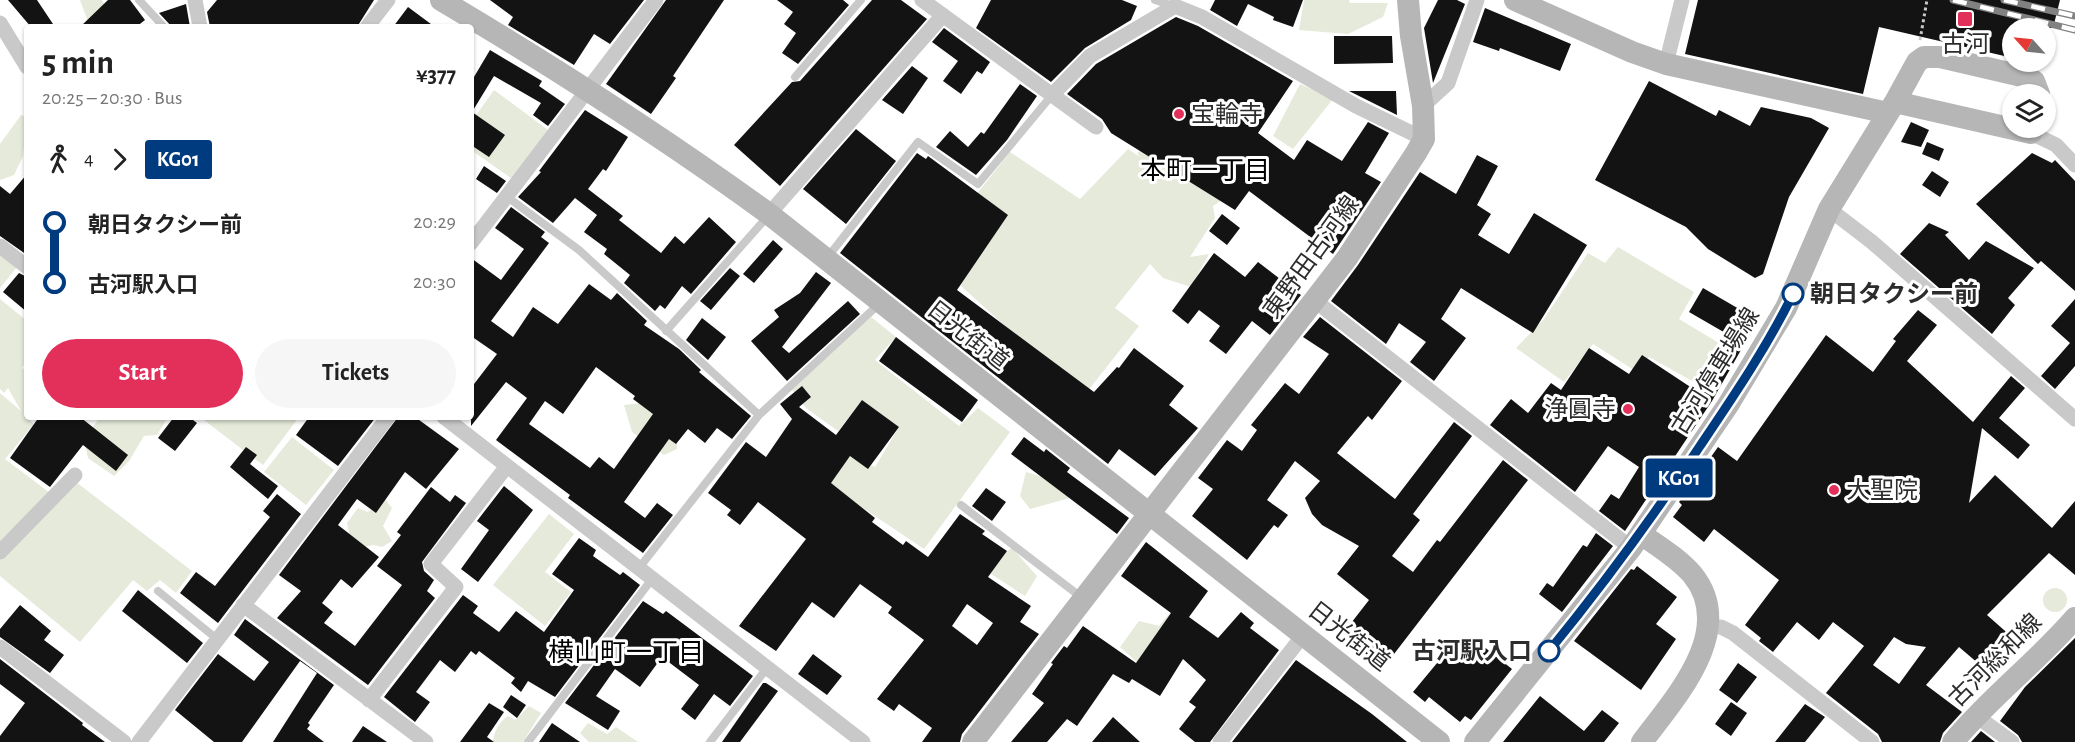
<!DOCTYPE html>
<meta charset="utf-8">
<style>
:root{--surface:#fff;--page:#f6f6f6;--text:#222;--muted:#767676;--accent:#e2305b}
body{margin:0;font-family:"Alegreya Sans","Noto Sans JP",sans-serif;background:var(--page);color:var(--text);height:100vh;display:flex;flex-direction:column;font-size:22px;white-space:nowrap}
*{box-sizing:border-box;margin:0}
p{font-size:20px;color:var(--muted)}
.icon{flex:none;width:33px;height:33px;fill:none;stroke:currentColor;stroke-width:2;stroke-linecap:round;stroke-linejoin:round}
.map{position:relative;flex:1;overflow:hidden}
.side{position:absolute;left:24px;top:24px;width:450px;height:396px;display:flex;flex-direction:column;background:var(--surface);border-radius:6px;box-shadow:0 2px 4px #0004}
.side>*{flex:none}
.badge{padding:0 12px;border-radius:4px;font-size:21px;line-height:39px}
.needle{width:39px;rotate:297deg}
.fabs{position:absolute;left:2002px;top:18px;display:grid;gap:12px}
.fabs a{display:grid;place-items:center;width:54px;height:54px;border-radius:50%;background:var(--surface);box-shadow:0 2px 4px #0004;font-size:30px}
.map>.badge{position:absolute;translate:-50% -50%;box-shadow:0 0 0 3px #fff}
.legs{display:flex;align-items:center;gap:9px;height:66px;padding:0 18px;font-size:20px}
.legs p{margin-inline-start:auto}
.summary{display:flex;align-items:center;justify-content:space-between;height:102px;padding:0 18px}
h1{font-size:33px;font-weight:700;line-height:45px}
.action{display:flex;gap:12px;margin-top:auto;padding:12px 18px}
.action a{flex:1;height:69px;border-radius:36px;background:var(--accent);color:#fff;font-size:24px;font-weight:700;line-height:69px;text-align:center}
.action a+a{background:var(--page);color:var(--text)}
ul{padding:0 18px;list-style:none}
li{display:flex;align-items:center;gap:21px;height:60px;font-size:22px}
li i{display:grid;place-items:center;width:9px;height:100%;margin:0 8px;background:currentColor}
li i::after{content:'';width:15px;height:15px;margin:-8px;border:4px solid;border-radius:50%;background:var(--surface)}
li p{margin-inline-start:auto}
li:first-child i{background:linear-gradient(#0000 50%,currentColor 0)}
li:last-child i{background:linear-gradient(currentColor 50%,#0000 0)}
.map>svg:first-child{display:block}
</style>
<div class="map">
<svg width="2075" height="742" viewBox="0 0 2075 742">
<rect width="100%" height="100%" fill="#fff"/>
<path fill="#e5eada" d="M80 0H102L112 17 90 27Z
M1304 0H1349L1350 3H1388L1383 17 1348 34 1299 30Z
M1300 84 1333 99 1293 149 1273 136Z
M494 90 548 130 511 178 471 150V115L474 118Z
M21 115 27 117 23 156 14 175 0 180V144Z
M1169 132 1222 200 1213 206 1215 218 1190 257 1209 254 1191 287 1163 278 1150 264 1115 308 1139 326 1083 397 961 286 969 204 1010 152 1080 199 1128 149 1140 157 1137 153Z
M1618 247 1694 292 1679 319 1719 343 1696 383 1649 357 1637 372 1593 344 1564 382 1516 348 1544 319 1588 253 1605 263Z
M0 254 17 267 0 288Z
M0 299 27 321V361L22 368 27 371V415L23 414 34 424 5 459 50 493 0 544V393L21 411 8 388 4 393 0 389Z
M871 317 896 337 875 360 959 426 978 408 1010 432 924 549 857 504 777 440 785 439 835 471 850 456 875 467 899 427 862 400 838 431 806 408 792 390Z
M643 403 677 439V449L664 455 632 432 624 405Z
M100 417H168L157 435 144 436 129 461 114 476 88 458 84 440Z
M200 417H299L263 465Z
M292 437 334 470 306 505 264 472Z
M1026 472 1062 483 1070 498 1030 509 1020 496Z
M76 482 192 571 176 593 160 580 147 591 133 580 80 642 0 576V557Z
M385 499 392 508 383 526 392 541 382 547 374 545 357 548 350 538 347 523 358 508 368 512Z
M549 514 574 534 545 572 571 592 545 626 493 585Z
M1012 548 1037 576 1025 596 982 568Z
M2043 600a12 12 0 1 1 24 0a12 12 0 1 1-24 0Z
M1175 607 1146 670 1120 647 1139 621 1159 626Z
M529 706 541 713 523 742H493C493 734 500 720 508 716L515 720Z
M588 723 607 734 616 727 638 742H589L580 733Z"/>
<path fill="#131313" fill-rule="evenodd" d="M8 0H37L55 27H31Z
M108 0H130L145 20 136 27H80Z
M217 0H374L357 27H210L207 12Z
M490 0H644L610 44 594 34 574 65 508 25 513 17Z
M666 0H724L673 76 676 78 651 114 606 84Z
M777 0H843L849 5 798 64 782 53 796 33 784 24 793 12Z
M872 0H901L927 19 780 186 734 145 792 82 800 81Z
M991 0H1122L1137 6 1131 20 1085 48 1051 82 976 28Z
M1215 0H1303L1293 27 1273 20 1274 17 1248 4 1237 26 1210 10Z
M1438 0H1457L1465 4 1433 83 1424 28Z
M1698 0H2060L2053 28H2013V58L1879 27 1863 94 1685 54Z
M186 4 190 27H172L159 13Z
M408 7 435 27H393Z
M1485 8 1571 44 1560 71 1500 48 1499 51 1473 42Z
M1176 17 1198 26 1293 81 1258 133 1294 160 1307 140 1342 161 1368 122 1389 133 1365 173 1381 182 1333 254 1249 191 1235 210 1111 133 1102 119 1067 94 1096 64Z
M944 28 990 62 982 74 977 71 961 94 943 81 958 61 932 42Z
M1334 36H1392L1393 63 1334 64Z
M490 50 542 81 539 86 565 104 548 126 533 115 541 103 494 76 472 112 505 135 489 157 471 145V82Z
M912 66 928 78 903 114 882 100Z
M1649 81 1716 116 1719 110 1750 126 1761 107 1811 118 1829 128 1789 197 1763 274 1755 278 1708 249 1686 227 1595 180Z
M1020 84 1037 96 1007 140 976 175 936 147 950 131 968 147 981 132 984 134Z
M1349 91H1396L1397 115Z
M585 110 628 137 606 171 603 169 588 189 623 216 619 220 661 253 675 236 684 244 709 217 736 242 691 294 682 286 665 309 660 305 655 311 624 283 630 275 604 254 607 249 584 232 597 215 575 198 553 223 518 197 541 172 539 171Z
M1911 122 1929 130 1921 147 1901 142Z
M856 129 896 161 846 224 803 189Z
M1927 142 1944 149 1939 161 1922 154Z
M917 153 926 159 928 156 1008 215 957 290 1094 392 1117 367 1119 368 1134 348 1184 386 1169 405 1198 428 1155 476 1119 449 1108 464 840 253Z
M2032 153 2052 163 2055 160 2075 181V291L2041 261 2038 264 1976 204Z
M1477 155 1498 166 1477 205 1491 214 1478 235 1509 254 1534 213 1587 245 1533 333 1461 288 1441 319 1466 338 1434 381 1410 362 1426 342 1399 323 1386 344 1331 301 1358 265 1420 172 1456 194Z
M484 166 506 181 497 193 476 179Z
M1932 171 1949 182 1940 197 1922 185Z
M27 174V255L0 236V186L10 194Z
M511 207 545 232 541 237 549 243 491 321 513 337 533 307 558 324 589 284 611 300 617 293 647 321 644 325 679 349 701 370 699 372 751 416 732 439 717 428 705 443 688 429 676 444 669 439 624 502 645 518 657 503 673 515 643 553 568 498 570 495 496 440 527 398 506 382 471 426V388L497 354 471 336V258L501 280 524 249 495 228ZM596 367 635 396 633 399 653 414 614 469 599 457 590 468 529 424 545 401 563 414Z
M1222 214 1240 228 1227 245 1209 231Z
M1929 223 1949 232 1945 235 1969 260 1986 241 2034 268 2008 298 2015 305 1992 334 1900 254Z
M773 240 783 249 754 283 743 274Z
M1214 253 1245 277 1258 262 1301 295 1270 335 1252 321 1226 354 1209 341 1220 326 1199 310 1188 324 1172 311Z
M730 268 740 276 711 310 700 301Z
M816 272 831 283 782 347 789 353 848 301 860 314 787 381 751 341 779 317 774 310 800 293Z
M19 273 27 277V312L3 292Z
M1703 288 1758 320 1712 401 1625 531 1599 511 1611 494 1619 499 1639 467 1608 446 1575 492 1490 425 1511 399 1528 413 1551 383 1561 390 1589 348 1629 374 1642 355 1701 394 1734 338 1689 312Z
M2075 299V366L2055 389 2041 376 2070 343 2051 326Z
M1918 310 1937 325 1907 361 1973 422 2011 376 2025 388 1999 418 2030 445 2018 459 1982 428 1969 503 1995 475 2052 528 2075 501V575L2049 553 1987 615 2013 638 1986 670 1959 647 1926 685 1962 712 1943 733 1940 742H1882L1878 734 1826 693 1864 646 1833 622 1819 640 1797 622 1773 652 1759 641 1761 638 1745 625 1779 580 1714 529 1704 542 1673 517 1682 505 1679 502 1718 447 1737 461 1826 335 1873 372 1896 341 1893 339ZM1894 637 1906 644 1926 647 1899 684 1873 665Z
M1320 317 1402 381 1372 420 1368 416 1337 453 1395 499 1454 422 1472 436 1413 514 1420 520 1392 556 1413 572 1437 540 1440 542 1503 460 1528 480 1384 667 1341 636 1369 600 1337 574 1359 546 1322 525 1312 514 1305 498 1320 481 1295 461 1267 500 1288 515 1278 528 1274 525 1247 560 1192 516 1213 489 1198 478 1227 440 1242 451 1257 430 1251 425 1285 383 1299 394 1329 354 1303 337Z
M702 318 726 337 708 360 686 340Z
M896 337 978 400 962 422 879 361Z
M802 386 811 397 799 407 836 435 862 400 899 427 868 469 850 456 831 483 875 518 872 522 903 545 906 541 928 557 960 514 985 531 982 534 1007 551 988 577 1031 606 1020 622 1039 634 962 734 960 742H922L932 728 899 704 894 711 877 699 924 640 888 613 892 607 860 584 834 618 812 602 776 651 739 626 806 539 758 502 740 525 727 515 731 510 708 493 746 442 766 457 792 419 780 404ZM967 604 993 623 977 645 952 626Z
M39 417H80L128 455 116 471 83 445 50 487 10 458Z
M174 417H189L197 423 175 451 158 438Z
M309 417H376L338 466 296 435Z
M398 417H415L459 449 426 489 405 472 376 513 357 499 338 525 379 557 352 588 341 579 322 603 333 612 324 623 355 646 402 585 377 566 401 535 397 532 431 487 450 502 455 495 466 503 422 562 424 571 434 580 427 591 435 598 368 685 277 618 301 591 279 575Z
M1024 437 1044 452 1046 449 1070 468 1067 472 1129 518 1117 534 1011 454Z
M246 447 257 455 250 464 278 486 268 499 230 467Z
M504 486 533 510 478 582 461 569 489 530 477 521Z
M986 488 1006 502 992 521 972 506Z
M277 494 301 514 218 623 180 593 196 572 215 586 270 517 263 511Z
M1596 533 1613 546 1562 612 1539 594 1547 583 1553 587 1583 545 1587 547Z
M579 538 596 550 593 556 620 575 623 572 640 585 555 697 528 681 521 692 511 683 515 678 479 651 476 655 471 651 455 672 440 660 416 692 430 702 415 722 384 697 463 595 478 606 473 613 499 632 516 611 544 632 574 590 552 574Z
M1146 542 1208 591 1189 617 1218 638 1241 612 1254 623 1250 628 1279 650 1210 742H1195L1179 729 1196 707 1189 702 1206 680 1183 659 1160 696 1132 679 1129 683 1113 674 1077 726 1067 719 1047 742H1011L1044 703 1032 694 1053 664 1051 663 1064 646 1067 648 1083 626 1136 663 1171 613 1121 576Z
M1637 566 1677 597 1656 624 1676 639 1641 690 1574 641 1631 569 1634 570Z
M138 590 203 643 187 663 122 611Z
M643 601 663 614 666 611 753 676 730 706 714 694 695 720 681 709 699 685 662 657 640 687 615 669 596 696 620 711 608 730 565 703Z
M20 605 51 631 44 640 64 655 50 673 0 637V629Z
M245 619 334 685 308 723 310 725 307 729 324 742H273L317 673 300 661 242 742H214L175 710 218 654 254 681 269 662 234 635Z
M1473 638 1512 669 1471 720 1465 716 1460 722 1429 697 1425 702 1413 692 1452 645 1461 652Z
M2075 638V742H2022L2018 735 2000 721 2025 687Z
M813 654 842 676 827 695 798 674Z
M0 659 83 723 82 725 105 742H0V736L25 703 0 684Z
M1296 660 1372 714 1407 742H1232Z
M1738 663 1757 677 1737 703 1719 690Z
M763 683H766L778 691 740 742H722Z
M511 695 526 705 517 718 503 707Z
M1540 696 1584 731 1602 710 1619 723 1604 742H1503Z
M1731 702 1747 713 1731 736 1715 724Z
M489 703 504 712 487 737 494 742H460Z
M1805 704 1825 717 1805 742H1775Z
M1113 717 1140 742H1092Z
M552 723 580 742H539Z
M363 726 387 742H352Z
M1981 731 1995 742H1971Z"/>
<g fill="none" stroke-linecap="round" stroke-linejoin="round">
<path stroke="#c9c9c9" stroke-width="3" stroke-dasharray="3 3" stroke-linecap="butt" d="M1920 40 1927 0"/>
<path stroke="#c9c9c9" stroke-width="8" d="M139 0 164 27
M1155 0 1173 6
M795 77 861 0
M506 196 579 250 759 415
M827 258 918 142 978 184 1052 95
M666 331 768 216
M961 505 1081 597
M639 568 759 415 878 305
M158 591 217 639
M528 742 652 579
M710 742 767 668"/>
<path stroke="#c9c9c9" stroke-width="15" d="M195 0 200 27
M922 0 1096 127
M0 23 27 67
M367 27 388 0
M1666 64 1682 0
M1052 95 1090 56 1175 6 1202 17 1356 106 1424 139
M1423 106 1448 83 1477 0
M2031 133 2056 145 2075 165
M1829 209 1872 242 2075 419
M769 214 943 15
M471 243 656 0
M0 246 27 267
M1314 300 1631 548
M444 417 863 742
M0 552 75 475
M243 605 426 742
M1708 627H1721L1733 633 1872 742
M0 647 124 742
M369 700 456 587 431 564 507 466
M1975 715 2012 742
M139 742 388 417
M1220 742 1304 634"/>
<path stroke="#b6b6b6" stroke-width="22" d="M441 0C554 67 663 137 769 214L1439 742
M1515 0 1632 52 1666 64 1888 113
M1895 102 2031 133 2032 128
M1641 534C1658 546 1678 558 1692 574 1738 630 1675 698 1642 742
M973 742 1347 258 1416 153 1424 139 1423 106 1411 36 1408 0
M1475 742 1631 548 1728 405 1786 308 1829 209 1895 102 1917 62 1924 57H1940L2026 77 2034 81 2039 94
M1953 742C1990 697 2037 662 2075 618"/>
<defs>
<path id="rail" d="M1953 0 2075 30
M2004 0 2075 16"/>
</defs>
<use href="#rail" stroke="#818181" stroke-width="7"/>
<use href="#rail" stroke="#fff" stroke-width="4.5" stroke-dasharray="14" stroke-linecap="butt"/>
</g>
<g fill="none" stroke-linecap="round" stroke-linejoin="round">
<defs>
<path id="line-1" d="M1549 651C1603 585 1653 517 1700 446 1733 397 1767 347 1793 294"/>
</defs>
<use href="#line-1" stroke="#fff" stroke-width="14"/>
<use href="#line-1" stroke="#003b80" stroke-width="9"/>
</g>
<g fill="#e2305b" stroke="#fff" stroke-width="2">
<rect x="1957" y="11" width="16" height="16" rx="3"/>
<circle cx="1179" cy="114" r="6"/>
<circle cx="1628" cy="409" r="6"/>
<circle cx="1834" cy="490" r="6"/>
</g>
<g fill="#fff" stroke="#003b80" stroke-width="3">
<circle cx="1793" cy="294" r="10"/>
<circle cx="1549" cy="651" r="10"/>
</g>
<g text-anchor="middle" stroke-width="6" stroke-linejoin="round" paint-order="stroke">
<g font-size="24" fill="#2c2c2c" stroke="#fff" text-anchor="start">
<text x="1965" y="52" text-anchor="middle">古河</text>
<text x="1191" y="122">宝輪寺</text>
<text x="1616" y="417" text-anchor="end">浄圓寺</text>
<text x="1846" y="498">大聖院</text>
</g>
<g font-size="24" fill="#2c2c2c" stroke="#fff">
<text transform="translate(1311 257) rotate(-54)" y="8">東野田古河線</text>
<text transform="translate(968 335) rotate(38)" y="8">日光街道</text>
<text transform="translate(1715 371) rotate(-58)" y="8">古河停車場線</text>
<text transform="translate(1349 636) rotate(38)" y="8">日光街道</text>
<text transform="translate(1995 660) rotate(-45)" y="8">古河総和線</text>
</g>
<g font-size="24" font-weight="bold" fill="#2c2c2c" stroke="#fff" text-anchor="start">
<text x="1810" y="302">朝日タクシー前</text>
<text x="1532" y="659" text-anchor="end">古河駅入口</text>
</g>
<g font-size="26" fill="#000" stroke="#fff">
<text x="1205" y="179">本町一丁目</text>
<text x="626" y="661">横山町一丁目</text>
</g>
</g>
</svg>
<div class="fabs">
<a><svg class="needle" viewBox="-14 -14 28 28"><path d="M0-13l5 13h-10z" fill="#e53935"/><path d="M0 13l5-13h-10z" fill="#767676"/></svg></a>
<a><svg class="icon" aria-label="layers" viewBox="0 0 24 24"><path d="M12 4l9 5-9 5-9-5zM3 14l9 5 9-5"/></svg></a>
</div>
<b class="badge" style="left:1679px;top:478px;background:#003b80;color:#fff">KG01</b>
<section class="side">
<div class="summary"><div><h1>5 min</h1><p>20:25 – 20:30 · Bus</p></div><b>¥377</b></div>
<div class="legs"><svg class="icon" aria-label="walk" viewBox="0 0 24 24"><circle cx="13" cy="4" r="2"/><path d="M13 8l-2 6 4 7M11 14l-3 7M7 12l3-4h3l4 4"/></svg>4<svg class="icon" aria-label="forward" viewBox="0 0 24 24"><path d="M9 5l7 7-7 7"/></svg><b class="badge" style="background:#003b80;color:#fff">KG01</b></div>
<ul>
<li><i style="color:#003b80"></i><b>朝日タクシー前</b><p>20:29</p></li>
<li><i style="color:#003b80"></i><b>古河駅入口</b><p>20:30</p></li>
</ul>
<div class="action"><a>Start</a><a>Tickets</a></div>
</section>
</div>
